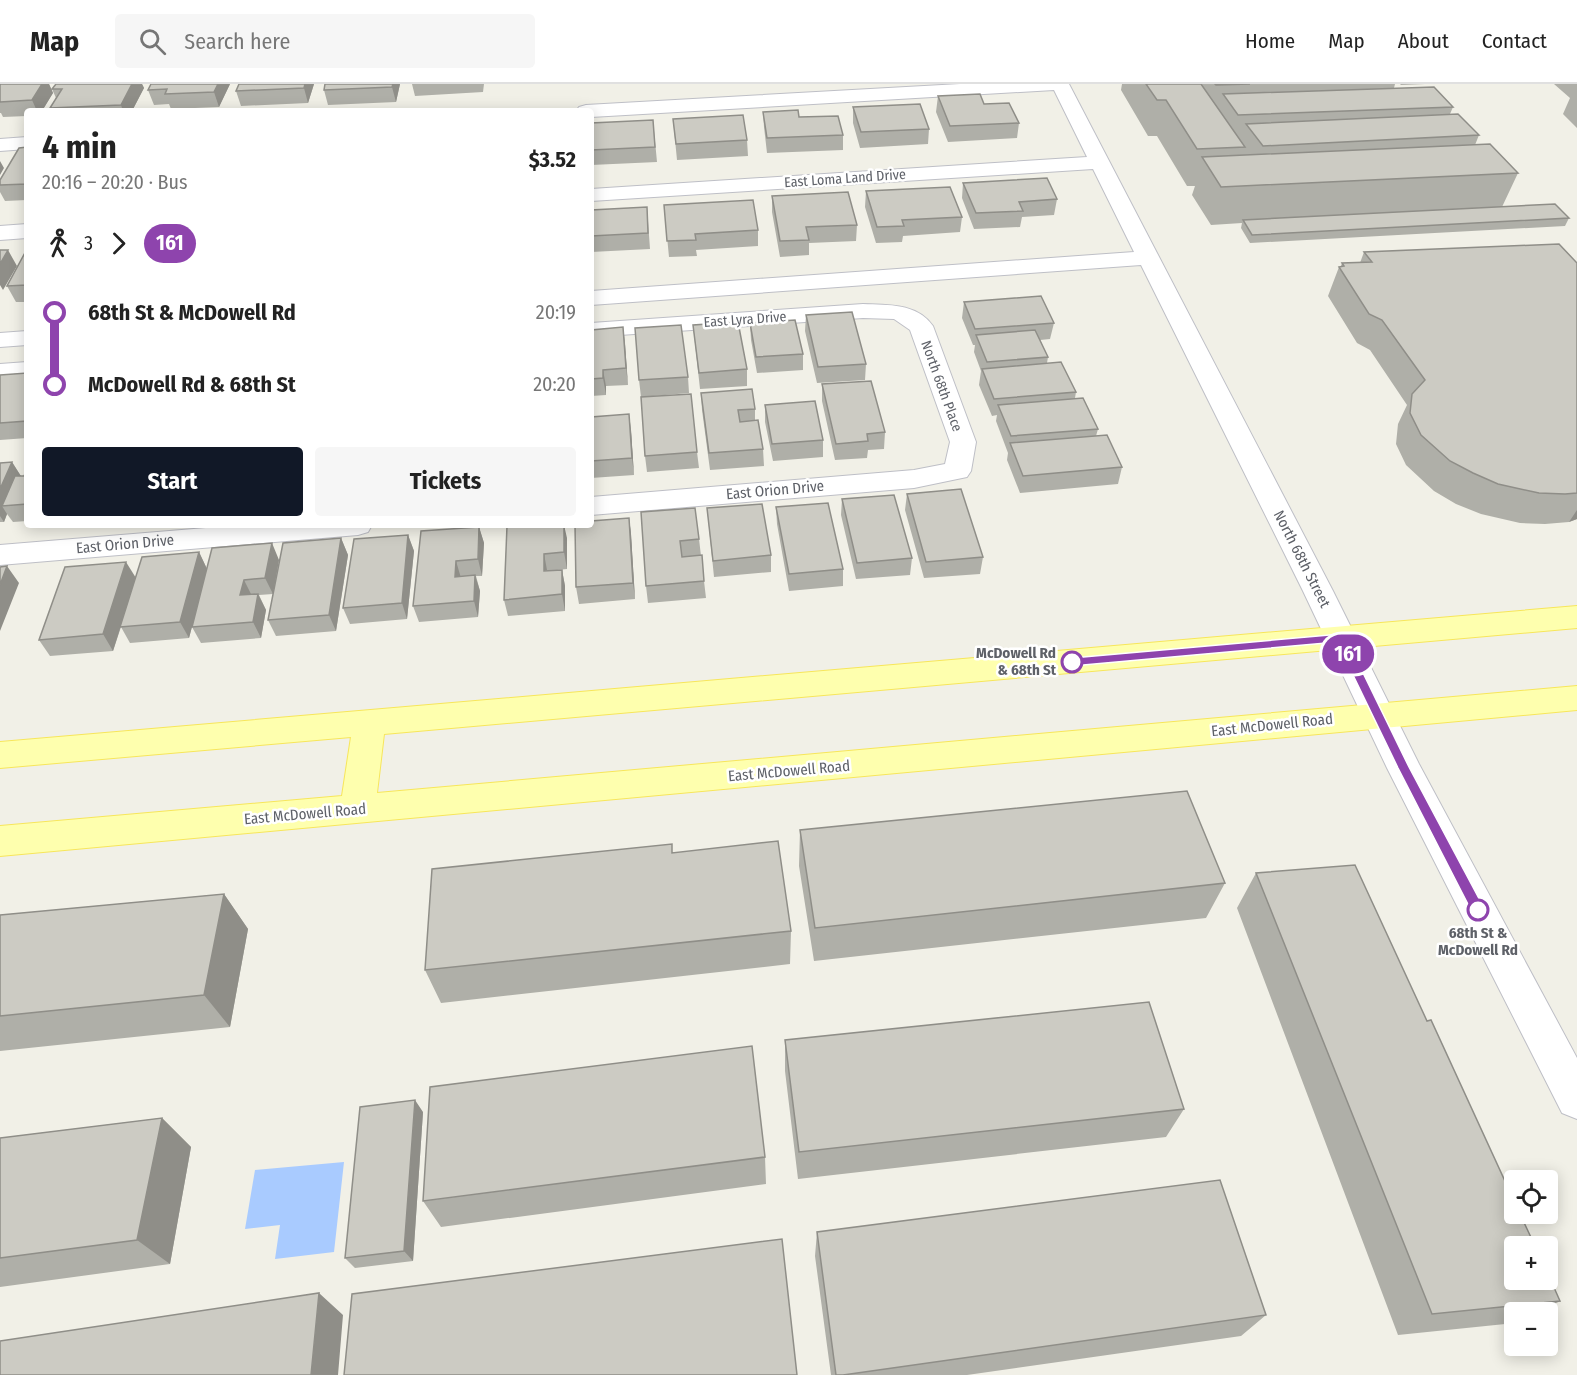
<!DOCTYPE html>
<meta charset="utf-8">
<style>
:root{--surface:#fff;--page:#f6f6f6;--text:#222;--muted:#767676;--line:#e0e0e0;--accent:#111827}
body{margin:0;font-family:"Fira Sans Condensed",sans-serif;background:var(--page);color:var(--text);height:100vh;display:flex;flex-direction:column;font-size:22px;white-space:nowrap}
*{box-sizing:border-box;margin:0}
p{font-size:20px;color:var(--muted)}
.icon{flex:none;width:33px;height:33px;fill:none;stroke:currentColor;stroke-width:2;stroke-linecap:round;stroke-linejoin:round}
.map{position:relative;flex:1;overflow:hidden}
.sheet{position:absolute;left:24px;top:24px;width:570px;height:420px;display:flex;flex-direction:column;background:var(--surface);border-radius:6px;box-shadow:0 3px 15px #0003}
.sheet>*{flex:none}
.badge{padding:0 12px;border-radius:20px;font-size:21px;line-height:39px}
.controls{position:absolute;left:1504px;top:1086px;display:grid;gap:12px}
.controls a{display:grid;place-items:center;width:54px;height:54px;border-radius:6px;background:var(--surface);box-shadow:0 3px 15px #0003;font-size:30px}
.map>.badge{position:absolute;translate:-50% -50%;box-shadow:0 0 0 3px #fff}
.legs{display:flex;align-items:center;gap:9px;height:66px;padding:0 18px;font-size:20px}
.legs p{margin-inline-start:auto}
.headline{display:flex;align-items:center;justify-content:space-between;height:102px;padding:0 18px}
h1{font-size:33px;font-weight:700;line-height:45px}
.action{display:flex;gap:12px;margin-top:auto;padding:12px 18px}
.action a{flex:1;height:69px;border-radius:6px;background:var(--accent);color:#fff;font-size:24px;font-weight:700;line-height:69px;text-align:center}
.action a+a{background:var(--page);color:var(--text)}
ul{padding:0 18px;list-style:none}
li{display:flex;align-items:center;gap:21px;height:72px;font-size:22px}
li i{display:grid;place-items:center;width:9px;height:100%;margin:0 8px;background:currentColor}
li i::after{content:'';width:15px;height:15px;margin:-8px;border:4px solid;border-radius:50%;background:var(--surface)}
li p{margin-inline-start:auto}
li:first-child i{background:linear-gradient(#0000 50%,currentColor 0)}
li:last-child i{background:linear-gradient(currentColor 50%,#0000 0)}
header{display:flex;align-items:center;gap:36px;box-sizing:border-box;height:84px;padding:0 30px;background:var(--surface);border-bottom:2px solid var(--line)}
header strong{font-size:28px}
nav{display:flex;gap:33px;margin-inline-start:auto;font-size:21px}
.search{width:420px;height:54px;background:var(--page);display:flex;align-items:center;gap:15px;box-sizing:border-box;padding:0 21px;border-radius:6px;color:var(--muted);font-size:22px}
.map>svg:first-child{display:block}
</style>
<header>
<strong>Map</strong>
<div class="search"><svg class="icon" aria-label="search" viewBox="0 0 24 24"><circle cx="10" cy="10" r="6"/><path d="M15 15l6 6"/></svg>Search here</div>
<nav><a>Home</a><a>Map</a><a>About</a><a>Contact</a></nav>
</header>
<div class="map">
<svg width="1577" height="1291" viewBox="0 0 1577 1291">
<rect width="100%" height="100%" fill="#f1f0e7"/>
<path fill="#a9cbff" d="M344 1078 334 1168 275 1175 280 1141 245 1145 255 1086Z"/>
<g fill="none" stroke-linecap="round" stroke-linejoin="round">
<defs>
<path id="minor" d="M960 0H1069L1333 507 1419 680 1577 974V1035L1562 1029 1387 684 1303 507 1141 181 591 221V207L1134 168 1093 85 591 117V105L1087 73 1054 6 591 33V27H576L579 23 586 21Z
M27 53V65L0 67V55Z
M27 140V154L0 156V142Z
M863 220C888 221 917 219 933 242L976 358 971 387 967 393 914 404 591 431V413L914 386 945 380 950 358 910 246 894 235 863 234 591 253V239Z
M27 247V261L0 263V249Z
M27 278V294L0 296V280Z
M242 441H372L368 448 358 451 0 481V461Z"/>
<path id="major" d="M1577 522V544L384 650 377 709 1577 602V626L0 772V742L342 712 351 653 0 684V658Z"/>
</defs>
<use href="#minor" stroke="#bebfc6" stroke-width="2"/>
<use href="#major" stroke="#f7e65b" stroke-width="2"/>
<use href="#minor" fill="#fff" fill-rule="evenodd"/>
<use href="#major" fill="#feffae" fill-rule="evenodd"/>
</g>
<path fill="#afafa8" d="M0 0H49L53 9 42 27H27V32L3 33 1 29H0Z
M56 0H142L144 4 132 27H51L50 24 56 14 52 5Z
M151 0H230L219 23 171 25 169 20 154 21 148 6Z
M314 0 308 19 241 22 236 7Z
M325 0H400L396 18 328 21 324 6Z
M412 0H484L483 8 415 12Z
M1122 0H1395L1394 4 1453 23 1450 30 1479 51 1475 61 1518 89 1502 123 1569 134 1565 142 1250 159 1241 144 1242 139 1211 141 1192 111 1195 102H1187L1157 52H1148L1121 6Z
M1400 0H1425L1401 1Z
M1554 0H1577V44L1563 30 1570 14Z
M938 12 984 20 1019 39 1017 54 948 58 936 28Z
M853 23 929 45 928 60 860 64 853 39Z
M763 28 799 33 843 51V66L767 69 764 43Z
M673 35 747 56 748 72 677 76Z
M653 36 657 78 591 81V39Z
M27 63V116L5 117 0 108V96Z
M963 99 1057 115 1054 131 1022 133 1020 143 974 145 962 114Z
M866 107 962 133 960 148 903 152 902 158 876 159 865 123Z
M772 112 857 141 856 157 809 159V171L780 173 772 128Z
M664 121 758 146V162L696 166 697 172 669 173Z
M647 123 650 165 591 168V126Z
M27 165V218H16L7 202Z
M1364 168 1577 179V435L1569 438 1545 440 1520 439 1481 430 1456 420 1434 407 1406 381 1396 360 1398 340 1407 321 1370 266 1357 259 1328 212 1339 183 1341 182 1342 179H1360Z
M964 218 1054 239 1050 255 1040 256 1048 273 1047 279 1076 308 1075 314 1098 345 1096 352 1122 383 1118 400 1020 409 1007 376 1008 369 996 337 997 331 992 332 979 301 981 287 974 268 975 261H973L962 234Z
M806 231 866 280 865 296 817 299 805 247Z
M750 239 803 270V286L757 289 751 256Z
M693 241 747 285V302L700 305Z
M623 243 628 301 606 302V311L591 312V246Z
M27 289V354L0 356V291Z
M688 293 689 309 641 313 639 296Z
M822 300 885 348 884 365 868 366 867 374 835 376 822 317Z
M701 309 755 325V336L763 365 764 382 710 386 702 326Z
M765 321 823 356V373L773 377 765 338Z
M591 333 631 346 634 391 591 394Z
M697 368 699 384 647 388 645 372Z
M12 378 21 392H24L27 385V437L13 438 7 430 4 438H0V379Z
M907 410 983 473 980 490 924 494 905 426Z
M842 415 912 474 910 491 856 495 841 431Z
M776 423 843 485V502L789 507 777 440Z
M707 424 771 471V488L714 493Z
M641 428 699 455 706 514 648 519 646 502Z
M629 434 631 450 635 515 579 520 576 503Z
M507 442 567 454V485L547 487 562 486 565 502V527L508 532 504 516Z
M479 443 484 459 482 492H476L480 507 478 533 419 538 413 522Z
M408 451 414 467 407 535 350 540 343 524Z
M341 454 348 471 336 547 276 552 268 536Z
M199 468 207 485 279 476 273 510 259 511 266 526 261 554 201 559 192 543 189 554 130 559 121 543 113 567 50 572 39 556Z
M800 746 1225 799 1206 834 814 877 799 782Z
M673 768 791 847 790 880 441 919 425 886Z
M1256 789 1427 937 1560 1217 1539 1228H1515V1239L1398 1251 1237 824Z
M224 810 248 845 230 943 0 967V831Z
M785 956 1184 1025 1166 1053 798 1095 785 987Z
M423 1028 413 1177 355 1184 345 1174Z
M162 1034 191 1063 170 1180 0 1203V1054Z
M765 1073 766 1100 441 1143 423 1117Z
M817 1148 1266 1231 1241 1252 967 1291H831L815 1172Z"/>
<path fill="#8f8e88" d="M42 0H49L53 9 42 27H37L32 16Z
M132 0H142L144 4 132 27H123L121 21Z
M218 0H230L219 23 214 8Z
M305 0H314L308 19 304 4Z
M393 0H400L396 18 392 3Z
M0 77 4 84 0 91Z
M8 166 17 182 3 206 0 201V180Z
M623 243 625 259 628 301 626 284Z
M603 286 606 302V311L603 294Z
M629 330 631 346 634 391 632 374Z
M12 378 22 394 2 422 7 430 4 438 0 432V405Z
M1577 426V435L1569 438Z
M629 434 631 450 635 515 633 499Z
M564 441 567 454V485L564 468Z
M479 443 484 459 482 492 478 475Z
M408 451 414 467 407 535 402 519Z
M341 454 348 471 336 547 329 531Z
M272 459 279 476 273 510 265 494Z
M199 468 207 485 189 554 180 538Z
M544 470 547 486 544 487Z
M456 477 461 494 455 493Z
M126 478 136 494 113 567 103 550Z
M7 482 19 499 0 547V501Z
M562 486 565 502V527L562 510Z
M475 491 480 507 478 533 474 517Z
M244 496 252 512 240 511Z
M258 510 266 526 261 554 253 538Z
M224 810 248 845 230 943 204 911Z
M415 1016 423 1028 413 1177 404 1167Z
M162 1034 191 1063 170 1180 137 1156Z
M319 1209 343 1231 338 1291H311Z"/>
<path fill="#cccbc3" stroke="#8f8e88" stroke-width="1.5" d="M0 0H42L32 16 0 18Z
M56 0H132L121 21 50 24 62 5H52Z
M151 0H218L214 8 165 10 167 5 148 6Z
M239 0H305L304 4 236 7Z
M325 0H393L392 3 324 6Z
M1146 0H1201L1245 63 1197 65 1166 16H1157Z
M1215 0H1250L1216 1Z
M1434 3 1453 23 1238 31 1223 10Z
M980 10 984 20 1009 19 1019 39 950 42 938 12Z
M920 20 929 45 861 48 853 23Z
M798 26 799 33 838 32 843 51 767 54 763 28Z
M1458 30 1479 51 1263 62 1246 40Z
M743 31 747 56 676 60 673 35Z
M653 36 655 63 591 66V39Z
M1490 60 1518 89 1221 103 1202 73Z
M27 63V100L0 101V96L19 64Z
M1047 94 1057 115 1019 118 1023 127 976 129 963 99Z
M950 103 962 133 902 136 904 142 877 143 866 107Z
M848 108 857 141 806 143 809 156 780 157 772 112Z
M753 116 758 146 695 150 696 156 667 157 664 121Z
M1555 120 1569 134 1252 151 1243 136Z
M647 123 648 149 591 152V126Z
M1559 160 1577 179V409L1565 410 1539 409 1498 400 1473 389 1450 377 1421 351 1410 329 1412 310 1425 296 1382 236 1369 230 1339 183 1344 182 1342 179 1372 178 1364 168Z
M27 165V201L7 202Z
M0 166H8L0 180Z
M1041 212 1054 239 975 245 964 218Z
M852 228 866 280 818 283 806 231Z
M795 236 803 270 756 273 750 239Z
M738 238 747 285 699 289 693 241Z
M681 241 688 293 639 296 635 244Z
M623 243 626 284 603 286V294L591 295V246Z
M1035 246 1048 273 987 278 976 251Z
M1061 278 1076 308 994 315 982 285Z
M27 289V337L0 339V291Z
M871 297 885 348 867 350 868 357 836 360 822 300Z
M752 305 755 325 738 326 740 338 758 336 763 365 709 369 701 309Z
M691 310 697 368 645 372 641 313Z
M1083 314 1098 345 1011 352 998 321Z
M815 317 823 356 772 360 765 321Z
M629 330 632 374 591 377V333Z
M1107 351 1122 383 1023 392 1010 359Z
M12 378 0 405V379Z
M27 385V420L2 422 15 392H24Z
M961 405 983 473 926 478 907 410Z
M894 411 912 474 857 479 842 415Z
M828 419 843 485 789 490 776 423Z
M762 420 771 471 713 477 707 424Z
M695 424 699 455 680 457 682 473 702 471 704 497 646 502 641 428Z
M629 434 633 499 576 503 575 441H591V437Z
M522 441H564V468L544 470V487L562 486V510L504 516 507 442Z
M479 443 478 475 456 477 455 493 475 491 474 517 413 522 421 447Z
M408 451 402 519 343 524 354 455Z
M341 454 329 531 268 536 283 459Z
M272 459 265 494 244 496 240 511 258 510 253 538 192 543 212 464Z
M199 468 180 538 120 543 142 473Z
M126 478 103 550 39 556 65 483Z
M7 482 0 501V483Z
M1187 707 1225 799 815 844 800 746Z
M778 757 791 847 425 886 432 785 672 760V769Z
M1355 781 1427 937 1431 936 1515 1119V1130H1520L1535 1162H1515V1196H1548V1190L1560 1217 1432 1230 1256 789Z
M224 810 204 911 0 932V831Z
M1149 918 1184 1025 799 1068 785 956Z
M752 962 765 1073 423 1117 430 1003Z
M415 1016 404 1167 345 1174 360 1023Z
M162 1034 137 1156 0 1174V1054Z
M1220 1096 1266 1231 843 1291H836L817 1148Z
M782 1155 797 1291H344L352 1210Z
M319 1209 311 1291H0V1257Z"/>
<path fill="#8e44ad" stroke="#fff" stroke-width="1.5" d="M1341 550 1346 554 1409 683 1483 822 1485 826 1483 830H1473L1398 684 1337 558 1072 582 1067 578 1072 574Z"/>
<g fill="#fff" stroke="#8e44ad" stroke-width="3">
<circle cx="1072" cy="578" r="10"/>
<circle cx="1478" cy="826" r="10"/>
</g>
<g text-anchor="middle" stroke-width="5" stroke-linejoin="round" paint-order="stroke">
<g font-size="14" fill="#5e6168" stroke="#fff">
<text transform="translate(845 94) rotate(-4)" y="5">East Loma Land Drive</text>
<text transform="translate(745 235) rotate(-4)" y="5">East Lyra Drive</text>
<text transform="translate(942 302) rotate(70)" y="5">North 68th Place</text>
</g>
<g font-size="15" fill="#5e6168" stroke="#fff">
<text transform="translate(775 406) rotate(-5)" y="5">East Orion Drive</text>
<text transform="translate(125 460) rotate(-5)" y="5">East Orion Drive</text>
<text transform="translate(1302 475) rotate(63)" y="5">North 68th Street</text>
<text transform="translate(1272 641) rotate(-6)" y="5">East McDowell Road</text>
<text transform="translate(789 687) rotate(-5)" y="5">East McDowell Road</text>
<text transform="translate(305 730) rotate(-5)" y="5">East McDowell Road</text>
</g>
<g font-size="15" font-weight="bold" fill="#5e6168" stroke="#fff" text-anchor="end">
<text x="1056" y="574">McDowell Rd<tspan x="1056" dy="17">&amp; 68th St</tspan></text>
<text x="1478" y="854" text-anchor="middle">68th St &amp;<tspan x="1478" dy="17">McDowell Rd</tspan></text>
</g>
</g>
</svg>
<div class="controls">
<a><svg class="icon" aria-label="locate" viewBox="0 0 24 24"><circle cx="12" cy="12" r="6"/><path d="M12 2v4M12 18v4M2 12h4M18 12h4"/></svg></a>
<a>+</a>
<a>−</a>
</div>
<b class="badge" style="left:1348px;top:570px;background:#8e44ad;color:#fff">161</b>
<section class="sheet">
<div class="headline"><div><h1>4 min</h1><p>20:16 – 20:20 · Bus</p></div><b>$3.52</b></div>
<div class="legs"><svg class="icon" aria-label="walk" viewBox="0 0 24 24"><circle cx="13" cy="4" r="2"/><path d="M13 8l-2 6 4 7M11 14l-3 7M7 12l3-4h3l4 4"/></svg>3<svg class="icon" aria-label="forward" viewBox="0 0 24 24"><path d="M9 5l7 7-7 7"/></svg><b class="badge" style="background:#8e44ad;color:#fff">161</b></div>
<ul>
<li><i style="color:#8e44ad"></i><b>68th St &amp; McDowell Rd</b><p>20:19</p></li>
<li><i style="color:#8e44ad"></i><b>McDowell Rd &amp; 68th St</b><p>20:20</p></li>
</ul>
<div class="action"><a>Start</a><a>Tickets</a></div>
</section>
</div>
